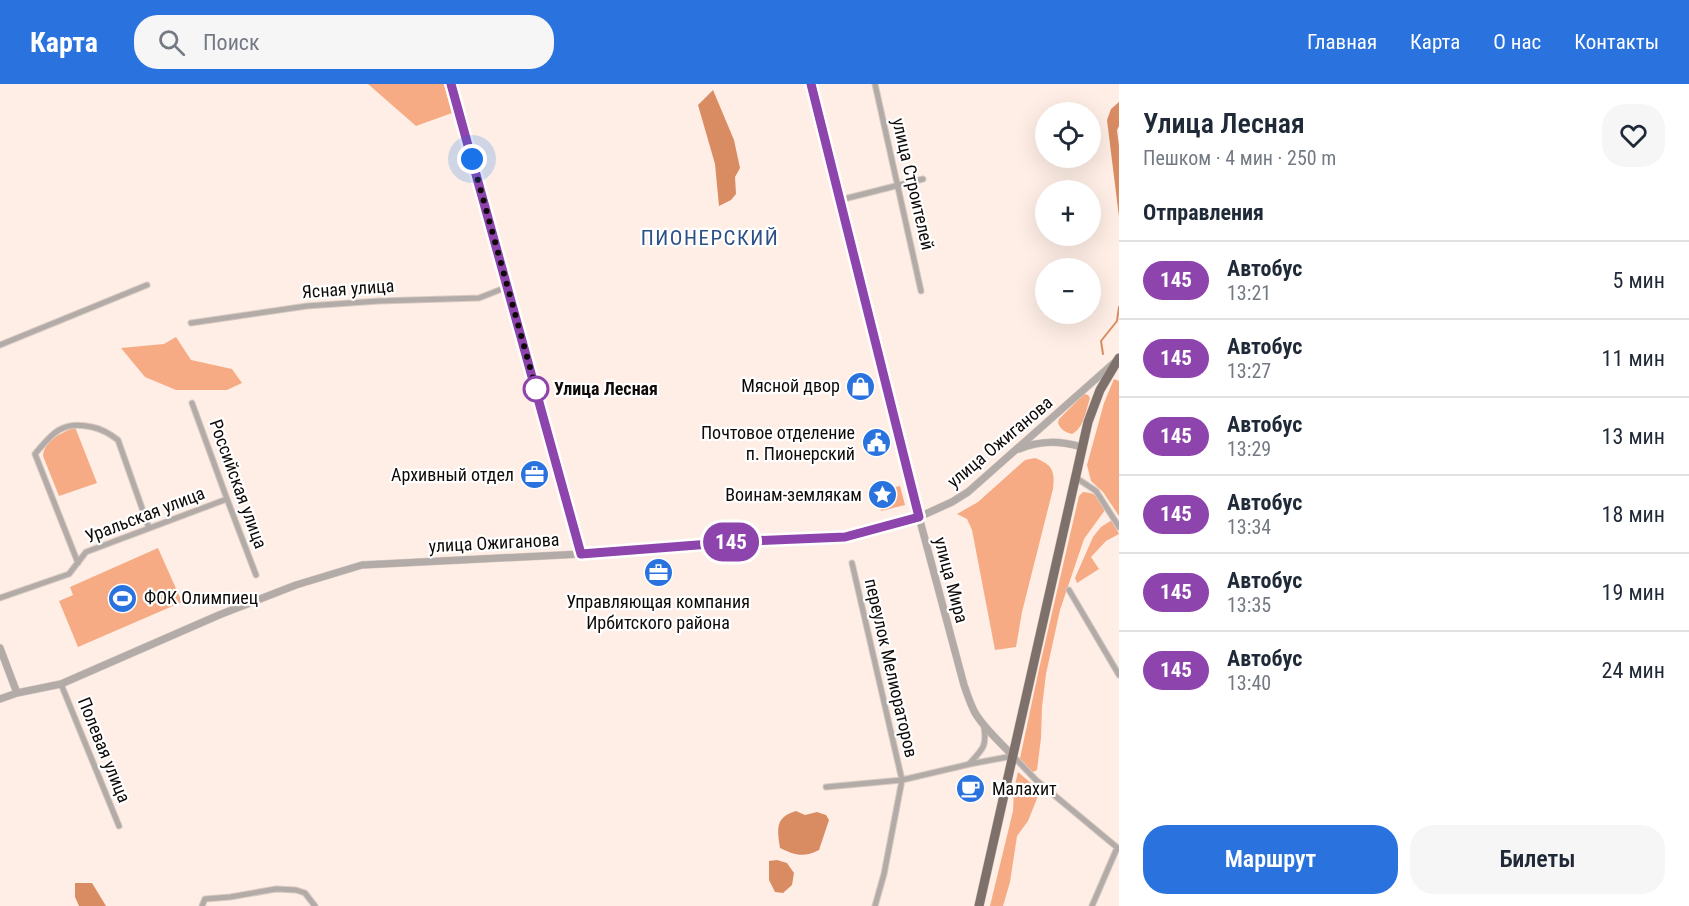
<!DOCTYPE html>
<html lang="ru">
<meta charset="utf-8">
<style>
:root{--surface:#fff;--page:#f6f6f7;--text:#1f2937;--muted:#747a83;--line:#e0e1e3;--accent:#2a73df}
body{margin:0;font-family:"Roboto Condensed",sans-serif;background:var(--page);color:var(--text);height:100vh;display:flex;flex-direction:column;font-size:22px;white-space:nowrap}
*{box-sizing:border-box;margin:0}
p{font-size:20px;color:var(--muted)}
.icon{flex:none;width:33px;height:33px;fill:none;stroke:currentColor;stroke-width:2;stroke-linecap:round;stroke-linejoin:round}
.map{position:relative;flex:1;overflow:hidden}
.drawer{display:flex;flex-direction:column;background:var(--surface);width:570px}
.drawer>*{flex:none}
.badge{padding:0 12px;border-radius:20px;font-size:21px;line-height:39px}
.buttons{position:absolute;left:1035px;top:18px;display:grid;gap:12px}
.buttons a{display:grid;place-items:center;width:66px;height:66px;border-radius:50%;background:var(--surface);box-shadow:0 6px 24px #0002;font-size:30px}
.you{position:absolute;width:30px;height:30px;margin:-15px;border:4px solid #fff;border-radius:50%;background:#1a73e8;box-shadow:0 0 0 9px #1a73e833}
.map>.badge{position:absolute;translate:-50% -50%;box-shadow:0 0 0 3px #fff}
h2{padding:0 24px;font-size:22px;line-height:54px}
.round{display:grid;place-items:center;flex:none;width:63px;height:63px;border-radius:24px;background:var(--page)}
.summary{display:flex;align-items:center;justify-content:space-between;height:102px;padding:0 24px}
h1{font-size:28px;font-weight:600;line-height:45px}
.cta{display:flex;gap:12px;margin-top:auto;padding:12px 24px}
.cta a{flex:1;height:69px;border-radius:24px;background:var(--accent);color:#fff;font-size:24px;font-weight:600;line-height:69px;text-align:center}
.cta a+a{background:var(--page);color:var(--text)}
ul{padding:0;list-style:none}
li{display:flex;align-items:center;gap:18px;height:78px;padding:0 24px;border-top:2px solid var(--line)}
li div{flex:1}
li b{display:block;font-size:22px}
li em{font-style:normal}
li .badge{min-width:66px;font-weight:700;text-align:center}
header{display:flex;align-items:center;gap:36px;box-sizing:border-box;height:84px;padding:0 30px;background:var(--accent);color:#fff}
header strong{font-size:28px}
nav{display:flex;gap:33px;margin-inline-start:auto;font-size:21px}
.search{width:420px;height:54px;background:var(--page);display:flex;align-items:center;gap:15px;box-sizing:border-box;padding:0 21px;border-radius:24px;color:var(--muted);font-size:22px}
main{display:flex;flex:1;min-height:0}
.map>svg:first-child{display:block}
</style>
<header>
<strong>Карта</strong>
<div class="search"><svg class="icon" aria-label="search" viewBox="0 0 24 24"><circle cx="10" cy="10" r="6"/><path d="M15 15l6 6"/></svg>Поиск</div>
<nav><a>Главная</a><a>Карта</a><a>О нас</a><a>Контакты</a></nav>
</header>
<main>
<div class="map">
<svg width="1119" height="822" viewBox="0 0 1119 822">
<rect width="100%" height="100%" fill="#feeee5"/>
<path fill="#f6ab84" d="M368 0H444L452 29 416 42Z
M176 253 191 276 232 285 242 299 227 306H176L145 293 121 264 164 260Z
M1114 295 1119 297V432L1103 408 1091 397 1087 381 1104 319Z
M1084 310 1088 311 1090 314C1086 326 1084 344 1072 350 1065 348 1061 346 1058 339L1059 335Z
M75 343 97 399 59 412 43 372C44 356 62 349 75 343Z
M1035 374C1053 381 1055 387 1053 405L1022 528 1016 563 995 566 972 446 967 435 957 430 978 418 1025 376Z
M900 402 905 421 881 427 876 408Z
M1083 408C1097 409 1100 414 1105 426L1084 455 1060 526 1046 590 1042 623 1041 654 1037 686 1033 688 1019 679 1039 585 1079 412Z
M1112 436 1119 450 1106 457 1091 473 1099 485 1077 499 1075 494 1093 453 1101 443Z
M158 464 182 518 78 563 59 517 73 511 70 503Z
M1018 688 1040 707 1028 737 1017 752 1010 798 1003 822H990L1013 727 1014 705Z"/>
<path fill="#d98c62" d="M713 6 734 56 740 84 735 93 736 110 731 116 719 122 715 80 698 21Z
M1119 18V42L1117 46 1119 62V133L1107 36 1111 25Z
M796 727 805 731 817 728 826 731 829 736 819 766C803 774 795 771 780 764 777 745 775 733 796 727Z
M777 776 787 779 794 789 792 801 783 809 775 808 769 796V777Z
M75 799H92L106 822H79L75 813Z"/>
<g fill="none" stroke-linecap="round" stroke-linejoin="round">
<path stroke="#d98c62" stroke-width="2" d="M1103 270 1101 257 1117 237 1119 223"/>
<defs>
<path id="minor" d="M451 0 581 470
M875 0 921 207
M840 116 923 95
M191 239 307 222 379 217 479 214 507 203
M0 261 147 201
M192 319 227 415 256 491
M1075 393 1096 407 1119 443
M78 479 35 370C52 349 63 336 92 343 102 345 109 349 118 356L149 444
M852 479 902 696 884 790 875 822
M1069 506 1119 591
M0 514 69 490 86 468 227 415
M61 600 119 742
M970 679C983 665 987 662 984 643
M826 703 902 696 970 680 1013 672 1036 696 1119 765
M202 822 205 815 230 813 276 805 296 806 305 809 315 822
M1092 822 1117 764"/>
<path id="tertiary" d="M811 0 919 433 964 601C968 612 971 623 977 632 987 647 1001 659 1013 672
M1019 365C1041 356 1060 357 1082 363
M0 564 17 609
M0 615 17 609 61 600 219 531 296 501 362 481 581 470 749 457 845 453 919 433 952 418 968 408 1115 278"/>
<path id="primary" d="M979 822 1088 338 1100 306 1119 274"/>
</defs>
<use href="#minor" stroke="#d8cac2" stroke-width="7"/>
<use href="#tertiary" stroke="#d8cac2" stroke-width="8"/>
<use href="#primary" stroke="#d8cac2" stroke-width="10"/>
<use href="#minor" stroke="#b2aba8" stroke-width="5"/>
<use href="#tertiary" stroke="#b2aba8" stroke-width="7"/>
<use href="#primary" stroke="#7e716b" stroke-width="9"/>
</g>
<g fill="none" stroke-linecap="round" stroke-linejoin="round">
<defs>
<path id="line" d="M451 0 581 470 749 457 845 453 919 433 811 0"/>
</defs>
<use href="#line" stroke="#fff" stroke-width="14"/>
<use href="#line" stroke="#8e44ad" stroke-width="9"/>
<path stroke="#0f0a08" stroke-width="6" stroke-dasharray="0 10.8" d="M472 75 536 305"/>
</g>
<defs>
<symbol id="shop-disc" viewBox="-11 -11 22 22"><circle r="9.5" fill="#2a73df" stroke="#fff"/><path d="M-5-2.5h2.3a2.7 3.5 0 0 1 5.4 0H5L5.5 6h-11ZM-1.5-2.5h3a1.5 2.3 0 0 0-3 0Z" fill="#fff"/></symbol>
<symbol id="civic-disc" viewBox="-11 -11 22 22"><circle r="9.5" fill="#2a73df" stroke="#fff"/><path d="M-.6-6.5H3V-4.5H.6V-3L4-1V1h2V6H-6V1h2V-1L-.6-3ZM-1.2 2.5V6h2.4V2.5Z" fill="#fff"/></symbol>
<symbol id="office-disc" viewBox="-11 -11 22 22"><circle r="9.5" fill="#2a73df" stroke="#fff"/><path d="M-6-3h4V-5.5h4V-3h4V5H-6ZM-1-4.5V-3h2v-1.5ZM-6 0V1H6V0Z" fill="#fff"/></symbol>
<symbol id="sight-disc" viewBox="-11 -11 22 22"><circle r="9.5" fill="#2a73df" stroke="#fff"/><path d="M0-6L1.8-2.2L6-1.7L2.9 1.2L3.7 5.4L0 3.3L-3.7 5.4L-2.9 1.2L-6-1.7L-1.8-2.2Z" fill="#fff"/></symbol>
<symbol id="stadium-disc" viewBox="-11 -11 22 22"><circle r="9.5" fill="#2a73df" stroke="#fff"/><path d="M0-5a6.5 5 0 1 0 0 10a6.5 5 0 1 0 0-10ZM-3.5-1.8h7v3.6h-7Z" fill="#fff"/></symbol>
<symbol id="cafe-disc" viewBox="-11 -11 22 22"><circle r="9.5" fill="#2a73df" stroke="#fff"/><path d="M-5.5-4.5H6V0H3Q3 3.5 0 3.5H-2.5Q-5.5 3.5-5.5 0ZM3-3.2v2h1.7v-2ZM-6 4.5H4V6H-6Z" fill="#fff"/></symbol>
</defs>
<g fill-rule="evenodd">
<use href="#shop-disc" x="844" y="286" width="33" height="33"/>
<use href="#civic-disc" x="860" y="342" width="33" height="33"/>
<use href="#office-disc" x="518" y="374" width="33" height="33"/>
<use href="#sight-disc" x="866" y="394" width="33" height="33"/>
<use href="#office-disc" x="642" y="472" width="33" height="33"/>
<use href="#stadium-disc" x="106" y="498" width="33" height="33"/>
<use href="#cafe-disc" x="954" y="688" width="33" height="33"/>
</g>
<circle fill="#fff" stroke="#8e44ad" stroke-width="3" cx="536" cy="305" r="12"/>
<g text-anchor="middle" stroke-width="4.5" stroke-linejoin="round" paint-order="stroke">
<g font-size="18" fill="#0f0a08" stroke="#fff">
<text transform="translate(913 100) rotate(77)" y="6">улица Строителей</text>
<text transform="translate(348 205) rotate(-4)" y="6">Ясная улица</text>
<text transform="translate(1000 358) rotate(-40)" y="6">улица Ожиганова</text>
<text transform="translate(238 400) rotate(70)" y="6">Российская улица</text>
<text transform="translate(145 431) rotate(-21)" y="6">Уральская улица</text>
<text transform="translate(494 459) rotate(-3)" y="6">улица Ожиганова</text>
<text transform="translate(951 496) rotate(75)" y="6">улица Мира</text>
<text transform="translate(891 584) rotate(77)" y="6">переулок Мелиораторов</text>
<text transform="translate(104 666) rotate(68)" y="6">Полевая улица</text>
</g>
<g font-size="18" fill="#0f0a08" stroke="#fff" text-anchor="end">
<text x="840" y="308">Мясной двор</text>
<text x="855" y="355">Почтовое отделение<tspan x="855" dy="21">п. Пионерский</tspan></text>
<text x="514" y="397">Архивный отдел</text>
<text x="862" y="417">Воинам-землякам</text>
<text x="144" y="520" text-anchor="start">ФОК Олимпиец</text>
<text x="658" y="524" text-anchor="middle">Управляющая компания<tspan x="658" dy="21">Ирбитского района</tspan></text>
<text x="992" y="711" text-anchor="start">Малахит</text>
</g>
<g font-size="18" font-weight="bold" fill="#0f0a08" stroke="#fff" text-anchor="start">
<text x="554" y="311">Улица Лесная</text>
</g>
<g font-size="21" letter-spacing="1.5" fill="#2d5087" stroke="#fff">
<text x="710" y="161">ПИОНЕРСКИЙ</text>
</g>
</g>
</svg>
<div class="buttons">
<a><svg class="icon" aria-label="locate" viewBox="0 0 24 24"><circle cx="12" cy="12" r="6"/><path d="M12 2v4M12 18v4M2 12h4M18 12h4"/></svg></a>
<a>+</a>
<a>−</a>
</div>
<div class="you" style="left:472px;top:75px"></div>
<b class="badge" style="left:731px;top:458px;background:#8e44ad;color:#fff">145</b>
</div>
<section class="drawer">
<div class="summary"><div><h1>Улица Лесная</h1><p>Пешком · 4 мин · 250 m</p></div><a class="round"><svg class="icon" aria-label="heart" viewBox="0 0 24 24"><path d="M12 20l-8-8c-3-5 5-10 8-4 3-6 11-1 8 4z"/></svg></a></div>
<h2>Отправления</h2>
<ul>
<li><span class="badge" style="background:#8e44ad;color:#fff">145</span><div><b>Автобус</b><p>13:21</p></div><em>5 мин</em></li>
<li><span class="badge" style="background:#8e44ad;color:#fff">145</span><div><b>Автобус</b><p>13:27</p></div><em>11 мин</em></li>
<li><span class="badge" style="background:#8e44ad;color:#fff">145</span><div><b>Автобус</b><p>13:29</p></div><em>13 мин</em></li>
<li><span class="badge" style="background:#8e44ad;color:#fff">145</span><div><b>Автобус</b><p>13:34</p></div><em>18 мин</em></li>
<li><span class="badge" style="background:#8e44ad;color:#fff">145</span><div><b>Автобус</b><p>13:35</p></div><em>19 мин</em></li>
<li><span class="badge" style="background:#8e44ad;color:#fff">145</span><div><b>Автобус</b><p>13:40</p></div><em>24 мин</em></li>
</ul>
<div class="cta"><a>Маршрут</a><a>Билеты</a></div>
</section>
</main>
